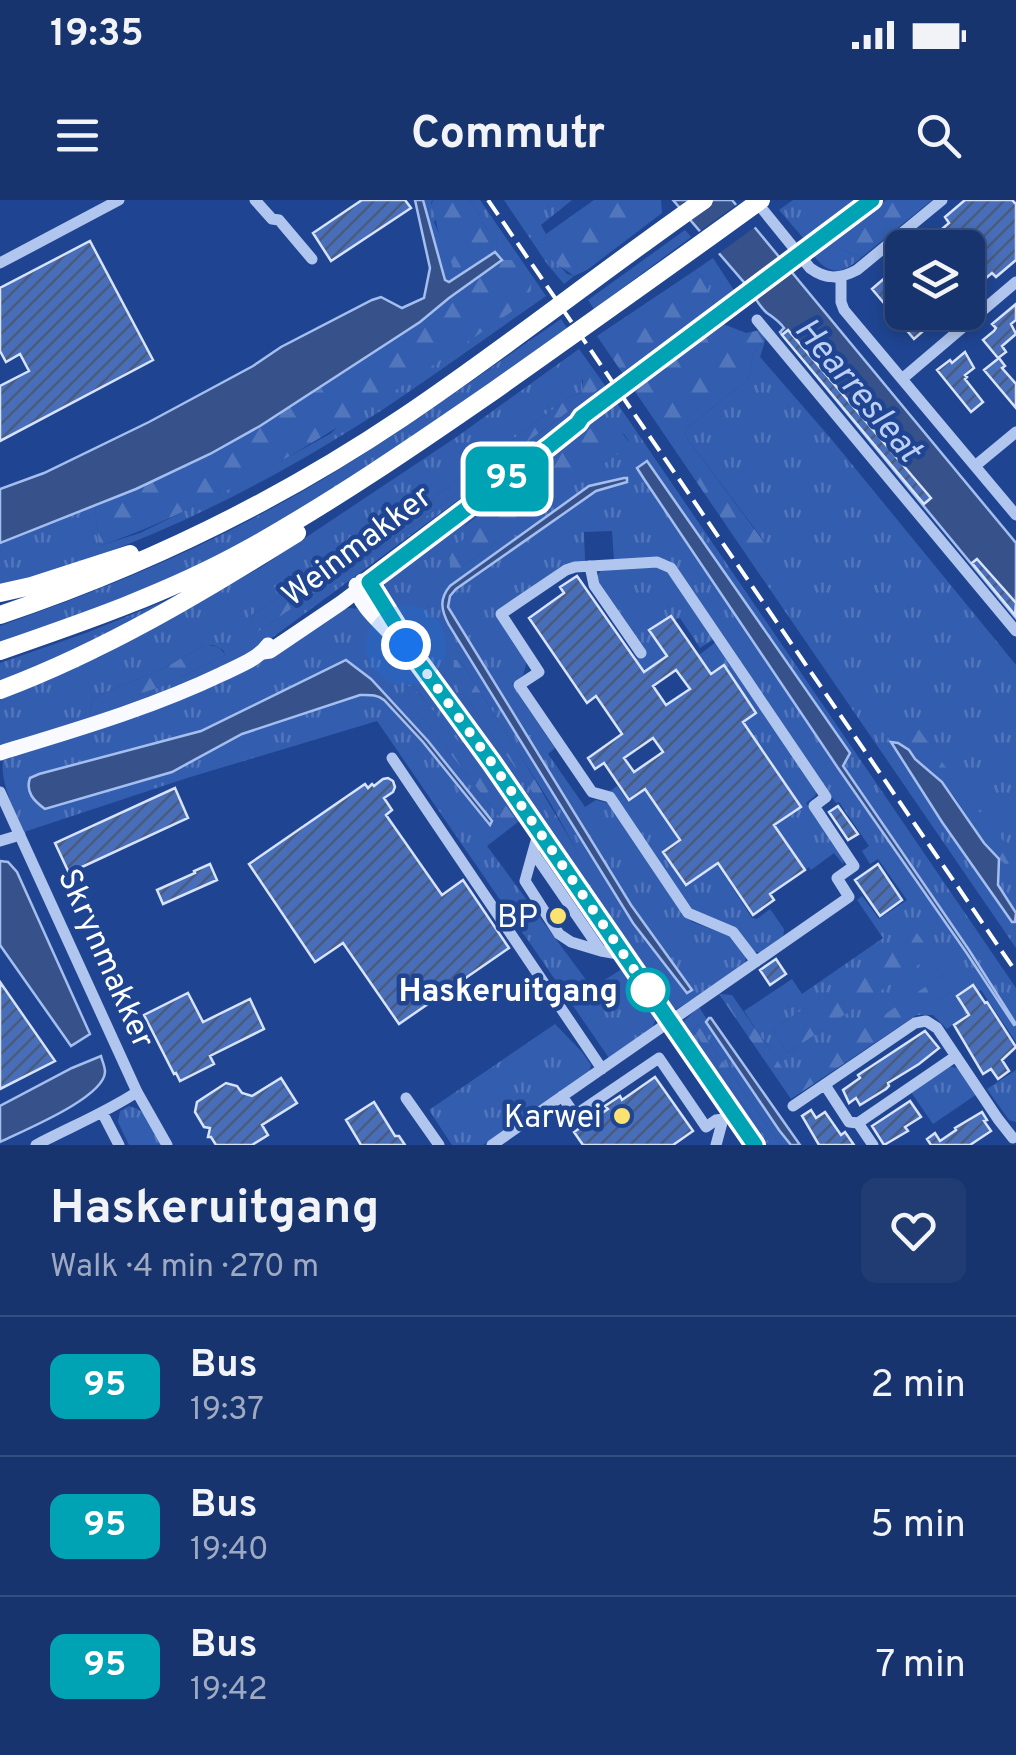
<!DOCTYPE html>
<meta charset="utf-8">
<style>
:root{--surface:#17346e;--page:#203c73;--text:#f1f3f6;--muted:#9eaac2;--line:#364f81}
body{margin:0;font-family:Overpass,sans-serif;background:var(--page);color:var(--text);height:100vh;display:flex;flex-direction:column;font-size:38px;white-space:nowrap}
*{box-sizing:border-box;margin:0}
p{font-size:32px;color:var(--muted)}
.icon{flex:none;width:55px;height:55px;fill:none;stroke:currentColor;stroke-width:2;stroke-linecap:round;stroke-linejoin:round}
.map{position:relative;height:945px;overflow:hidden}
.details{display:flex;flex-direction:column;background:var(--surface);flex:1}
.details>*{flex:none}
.badge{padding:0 20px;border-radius:15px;font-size:35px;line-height:65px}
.controls{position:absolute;left:885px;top:30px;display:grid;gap:20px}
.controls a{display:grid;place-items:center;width:100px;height:100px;border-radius:15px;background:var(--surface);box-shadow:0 5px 15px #0003,0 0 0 2px var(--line);font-size:50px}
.you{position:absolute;width:50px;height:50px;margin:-25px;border:8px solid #fff;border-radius:50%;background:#1a73e8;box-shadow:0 0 0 15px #1a73e833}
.map>.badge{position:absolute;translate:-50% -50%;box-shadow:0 0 0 5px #fff}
.round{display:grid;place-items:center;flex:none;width:105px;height:105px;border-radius:15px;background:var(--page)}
.headline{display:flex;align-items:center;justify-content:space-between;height:170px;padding:0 50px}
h1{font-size:48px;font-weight:700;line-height:75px}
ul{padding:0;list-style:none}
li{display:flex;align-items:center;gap:30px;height:140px;padding:0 50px;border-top:2px solid var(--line)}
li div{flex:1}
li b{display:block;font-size:38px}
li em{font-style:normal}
li .badge{min-width:110px;font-weight:700;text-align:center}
.status{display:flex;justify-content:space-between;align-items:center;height:70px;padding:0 50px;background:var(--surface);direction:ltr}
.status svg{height:28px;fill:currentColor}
header{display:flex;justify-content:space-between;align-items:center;height:130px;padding:0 50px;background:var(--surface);font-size:45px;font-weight:700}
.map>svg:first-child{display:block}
</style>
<div class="status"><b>19:35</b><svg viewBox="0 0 49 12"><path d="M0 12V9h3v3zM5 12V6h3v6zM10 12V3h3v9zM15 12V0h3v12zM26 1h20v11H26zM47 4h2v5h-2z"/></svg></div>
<header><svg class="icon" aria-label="menu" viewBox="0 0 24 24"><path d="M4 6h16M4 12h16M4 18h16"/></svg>Commutr<svg class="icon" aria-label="search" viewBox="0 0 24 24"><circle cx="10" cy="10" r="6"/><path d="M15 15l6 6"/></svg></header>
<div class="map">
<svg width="1016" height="945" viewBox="0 0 1016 945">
<defs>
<pattern id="grass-tufts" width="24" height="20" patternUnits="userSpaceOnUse" patternTransform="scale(2.5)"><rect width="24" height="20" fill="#335eaf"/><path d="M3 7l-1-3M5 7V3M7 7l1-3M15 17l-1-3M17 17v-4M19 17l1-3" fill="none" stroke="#5276bb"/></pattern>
<pattern id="forest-firs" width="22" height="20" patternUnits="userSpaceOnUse" patternTransform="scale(2.5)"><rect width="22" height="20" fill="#335eaf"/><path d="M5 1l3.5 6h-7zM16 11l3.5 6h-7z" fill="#5276bb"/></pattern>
<pattern id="building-hatch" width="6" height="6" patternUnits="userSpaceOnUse" patternTransform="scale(2.5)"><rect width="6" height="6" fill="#486eb9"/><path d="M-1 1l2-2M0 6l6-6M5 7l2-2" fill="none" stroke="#4a5b7d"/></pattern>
</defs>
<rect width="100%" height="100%" fill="#1f4592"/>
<path fill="url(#grass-tufts)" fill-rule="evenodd" d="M423 0H433L431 2 436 19 434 22C442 41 441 40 458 51L455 57 456 70 462 73 449 82 444 80Z
M470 0H480L546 96C497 130 447 166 397 200 279 279 137 352 0 386V343L95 306 99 346 140 333 235 286 330 234 517 60H502L495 52 498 45 495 37 487 29Z
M504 0H572L541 25 546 34 542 45 567 74 574 76 564 84 548 65Z
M793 0H858L805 40 779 10Z
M685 30 691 37 594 109 588 100Z
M829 45 862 57C844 73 830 77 814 56Z
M713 58 735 92 715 105 707 91 706 79 694 71Z
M561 119 567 128C473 194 380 263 282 322 194 374 96 408 0 442V426C92 393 181 358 267 311 370 256 465 185 561 119Z
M765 141 760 157 832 240 1016 465V713C999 688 996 690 999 659L1005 664 1014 655 967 597 887 535 942 622 1012 722 1016 721V748L745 353 764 341 686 237 685 229 748 180C754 161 747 155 765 141Z
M579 149 606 187 591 198 592 201 265 443C182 491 91 517 0 546V493L100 457 263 366 458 236ZM588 168 600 182V188L413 326 260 430 234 433 238 425 253 414 444 290 571 196 580 194 583 190 582 181ZM204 445H213L223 450 225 455 160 487 90 510 93 498 168 466Z
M617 203 1016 788V822L843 565 850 552 648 262 638 267 838 568 966 752 1014 824H1016V842L981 790 976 792 972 786 956 796 967 814 947 829 933 815H916L954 790 947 772 790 880 744 811 792 779 802 794 883 738 857 700 862 696 879 719 907 700 878 659 870 664 862 651 869 646 839 602 836 603 677 370 668 360H614L612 331 584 332 585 362 562 367 495 414 527 461 523 475 512 484 555 548 548 554 585 607 596 600 608 603 683 713 692 722 731 736 746 756 745 764 677 809 672 808 527 600 397 421C389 406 382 394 386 377L597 213 603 214ZM586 230 624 234 629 241 626 247 465 365 450 370 449 355 465 338V325ZM624 278 627 279V282L596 291 456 389 448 402V407L631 705 692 789 687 793 633 723 449 425C441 411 439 399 450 386L589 286ZM460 460 551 604 583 662 459 488ZM917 734 932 755 788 853 772 830Z
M245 358 145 422 0 485V463L86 433 165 401Z
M657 366 665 368 714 439 700 448 680 418 675 420 671 414 648 430 666 456 644 471 636 459 644 453 601 389 597 376 602 369Z
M348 408 360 409 397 443 524 618 518 622 420 494 413 486 407 487 404 494 509 629 487 646 592 788 625 767 657 815 652 829 609 858 377 521 187 578 24 632C15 611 0 583 3 560L156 509ZM346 460 371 479 428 541 492 622 487 624 486 619 423 542 384 500C377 494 369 495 360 495L242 534 172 572 44 609C34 601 26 592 30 578L39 574 201 531Z
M716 442 817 590 815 596 806 603 844 657 843 664 834 653 811 670 809 667 806 669 775 625 801 606 744 522 758 513 724 464 711 472 699 455Z
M617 586 628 601 645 590 678 640 662 651 685 686 717 664 752 718 757 719 770 709 784 729 783 738 761 752H756L691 710 610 591Z
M699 807 747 883 791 945H781L698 825 693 830 771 945H763L690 840 692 838 684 826V821Z
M555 824 582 852 591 865 589 873 483 945H452L429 910Z
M949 867 959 868 977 894 933 924 911 892Z
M1016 870V922L1009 920 987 889Z
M129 906C149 911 155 927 163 945H129L118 922 120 911Z"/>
<path fill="url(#forest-firs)" d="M433 0H470L487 29 495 36 498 45 495 52 462 73 453 68 451 61 458 51C437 40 440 36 435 17 431 1 429 16 433 0Z
M594 0H661L662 13 587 70 574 76 551 60 542 45 546 34Z
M886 0H932L862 57 829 45Z
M502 60H517L531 80V90L517 108C418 176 320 244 212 298 174 316 139 333 99 346L95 307 174 272 260 226 420 122 449 98Z
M694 71 706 79 710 84 707 91 715 105 698 118V122L645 162H639L623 174 597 136Z
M723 124 746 133 760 130 764 134 765 141C747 155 754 161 748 180L685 229 686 237 764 342 745 353 634 190 651 177 653 172 705 132 710 134Z
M587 167 600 182V188L413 326 260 430 239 439 233 432 237 425 253 414 444 290 571 196 580 194 583 190V171Z
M602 226C615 227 622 231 629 242L627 247 465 365 455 372 450 370 449 354 465 338V326L586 230Z
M204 445C213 445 221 447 225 455L160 487 90 511 93 498 168 466Z
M454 460H460L522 558 590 673 459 488 453 474Z
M413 486 461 545 518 622 509 629 403 493 406 487Z
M899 523 917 527 967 597 1015 655 1013 663 1005 664C977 642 966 606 941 581 934 573 923 568 916 560 907 551 904 545 891 542L887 535 888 527Z
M917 733 933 755 788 853 772 830Z
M947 772H953L957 778 954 790 791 899 719 794 732 795 790 879Z
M698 825 772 932 781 945H771L693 830Z"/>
<path fill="#37528b" stroke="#a4bfef" stroke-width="2.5" d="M415 0H423L445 80 449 82 495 52 502 60 449 98 420 122 260 226 210 254 136 289 0 343V289L44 273 149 222 253 166 281 147 372 100 381 97 402 108 424 98 430 68Z
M673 0H732L1016 343V418L780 132 784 128C779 121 774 118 767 113 759 106 754 96 748 87Z
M647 261 850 553 843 566 969 750 1016 824 1014 825 966 752 838 568 644 279 637 268Z
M624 278H627V282L596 291 456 389 450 396 448 407 631 705 692 790 687 793 633 723 449 425C441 410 439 399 450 386L589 286Z
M346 460 371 479 428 541 492 621 490 625 423 542 384 500C377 494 369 495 360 495L242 534 172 572 45 609C34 601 25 592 30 578L39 574 201 531Z
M891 542 898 543 909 550 915 559 942 582 984 643 999 659 998 685 1016 713 1015 722H1012L942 622Z
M0 661 8 662 17 672 90 834 71 846 0 745Z
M709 818H711L800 945H791L779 930 706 822Z
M101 856C102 861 105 866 105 872 104 898 22 931 0 942V906L72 868Z"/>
<path fill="#1f4592" d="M740 2 758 25 714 57 696 34Z"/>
<path fill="url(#building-hatch)" stroke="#d7e3fa" stroke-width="2.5" fill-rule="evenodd" d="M362 0H405L411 8 331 61 313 33Z
M965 0H1012L1016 4V60L996 77 992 73 968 93V72L981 60 970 48H920L949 23 945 17Z
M90 41 153 160 0 241V186L29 171 20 154 6 162 0 151V88Z
M902 63V112H945L914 139 872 89Z
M1016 104V120L1011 124 1016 134 1002 146 1006 152 998 158 983 140 994 131 996 128 992 124Z
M788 130 931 298 924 304 782 135Z
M965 152 974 168 965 175 967 177 965 179 983 202 971 212 937 170 950 160 952 163Z
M999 158 1005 166 1002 168 1016 184V208L984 170Z
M977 359 1016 403 1015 415 972 363Z
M577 376 644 472 667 456 649 430 671 416 711 474 724 465 756 513 743 522 801 607 774 625 805 670 770 694 774 700 753 715 718 663 686 685 663 652 680 640 645 589 629 600 604 563 595 569 588 558 622 534 596 496 587 503 529 418 564 393 560 387ZM676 470 690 489 666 505 653 486ZM653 538 663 552 634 572 624 558Z
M388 578 393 581 395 587 393 592 384 598 392 610 386 615 442 695 463 680 509 748 399 824 343 743 315 762 249 664 365 584 368 588 372 584 374 586 383 579Z
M175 588 188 618 69 673 55 643Z
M838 606 858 634 848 640 829 612Z
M210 664 217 680 163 704 157 690 195 673 194 671Z
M878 664 902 700 880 716 855 680Z
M776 759 786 774 770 785 760 770Z
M0 782 55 861 0 889Z
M973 785 985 803 987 802 1016 847 1002 860 1009 871 998 879 991 869 983 874 954 825 969 815 957 796Z
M188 793 203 822 250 799 264 829 210 856 214 864 180 881 176 873 174 874 144 815Z
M925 831 939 848 919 864 888 883 889 886 886 889 860 905 856 898 849 903 843 890 860 878 858 875Z
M655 877 693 931 673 945H583L574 932 608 909 605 906 620 896 622 900Z
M281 878 297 903 262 925 268 935 252 945H216L211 937H208L210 928 204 927 195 912 197 902 226 883 237 886 242 893 252 896Z
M910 901 921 917 905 927 908 931 884 945 872 926Z
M374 902 395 936H399L405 945H361L346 920Z
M811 910 816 918 825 912 841 935 845 932 854 945H819L802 916Z
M982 912 987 920 984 921 991 931 970 945H931L927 939 935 933 940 941 956 930 955 928Z"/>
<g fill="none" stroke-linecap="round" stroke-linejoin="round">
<path stroke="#b1c6ee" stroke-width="11" d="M255 0 272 19 279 20 312 59
M755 0 810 68C826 80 840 79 857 70L942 0
M0 63 119 0
M841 77V102L844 110 1016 315
M757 120 1016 431
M902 179 1016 82
M975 266 1016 232
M590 366 594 385 641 453
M392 558 602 869
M0 592 137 892 167 945
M539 631 533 652 601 751 624 755
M0 641 20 635
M533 652 525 681 559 734 571 742 601 751
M825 885 849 922 858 923 956 856
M562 896 575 915 659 858 706 927 716 920 723 919 716 945
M406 898 439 945
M793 906 915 823 926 821 937 828 998 919 1013 938
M103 914 119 945
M858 923 873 945
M36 945C70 927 105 913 137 892
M492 945 849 697 837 678 854 666 814 606 826 597 671 368 657 362 575 367 566 370 501 414 539 472 519 485 592 592 610 597 688 713 733 732 756 762"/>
<path stroke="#f8faff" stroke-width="15" d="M362 381C381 388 389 415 400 433
M356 385C358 407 385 426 399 443L405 445 503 579 755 945
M263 452 270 451 341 403 548 247 578 223 582 217 872 0
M0 553C75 530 151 508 222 474 238 466 258 459 268 445"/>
<path stroke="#fff" stroke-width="18" d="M0 393 31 386 130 354
M0 415C142 367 277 302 402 218 505 149 602 71 704 0
M0 451C84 422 168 393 246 350 332 302 414 246 495 190 584 127 673 64 761 0
M0 490C106 450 201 393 297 333"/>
<path stroke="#fff" stroke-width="4" stroke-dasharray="18 8" stroke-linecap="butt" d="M488 0 1016 772"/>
</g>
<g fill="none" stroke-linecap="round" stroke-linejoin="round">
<defs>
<path id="line" d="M755 945 492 563 406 445 405 440 369 382 548 247 578 223 582 217 872 0"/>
</defs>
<use href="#line" stroke="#fff" stroke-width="22"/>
<use href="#line" stroke="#00a3b4" stroke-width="15"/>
<path stroke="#fff" stroke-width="10" stroke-dasharray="0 18" d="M406 445 492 563 655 800 648 790"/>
</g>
<g fill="#fbe271" stroke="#1f4592" stroke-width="4">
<circle cx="558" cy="716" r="10"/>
<circle cx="622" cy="916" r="10"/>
</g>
<circle fill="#fff" stroke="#00a3b4" stroke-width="5" cx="648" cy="790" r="20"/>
<g text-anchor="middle" stroke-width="9" stroke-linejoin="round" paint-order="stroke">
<g font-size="32" fill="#fff" stroke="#1f4592">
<text transform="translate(356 345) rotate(-37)" y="11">Weinmakker</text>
<text transform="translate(107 758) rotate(66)" y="11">Skrynmakker</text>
</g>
<g font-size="32" fill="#fff" stroke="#1f4592" text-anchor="end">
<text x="538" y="727">BP</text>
<text x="602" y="927">Karwei</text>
</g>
<g font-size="32" font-weight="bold" fill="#fff" stroke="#1f4592" text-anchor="end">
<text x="618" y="801">Haskeruitgang</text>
</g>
<g font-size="35" font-style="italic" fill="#bdd0f4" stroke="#1f4592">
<text transform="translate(859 189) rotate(50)" y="12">Hearresleat</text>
</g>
</g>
</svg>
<div class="controls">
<a><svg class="icon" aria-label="layers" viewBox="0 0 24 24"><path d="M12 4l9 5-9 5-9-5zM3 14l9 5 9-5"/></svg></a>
</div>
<div class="you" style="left:406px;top:445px"></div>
<b class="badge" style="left:507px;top:279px;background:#00a3b4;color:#fff">95</b>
</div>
<section class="details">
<div class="headline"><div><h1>Haskeruitgang</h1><p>Walk · 4 min · 270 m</p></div><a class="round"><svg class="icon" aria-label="heart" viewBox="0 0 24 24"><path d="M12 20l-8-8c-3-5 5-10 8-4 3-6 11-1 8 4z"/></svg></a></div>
<ul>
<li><span class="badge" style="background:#00a3b4;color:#fff">95</span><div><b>Bus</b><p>19:37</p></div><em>2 min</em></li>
<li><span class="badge" style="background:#00a3b4;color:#fff">95</span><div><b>Bus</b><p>19:40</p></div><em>5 min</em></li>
<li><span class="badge" style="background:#00a3b4;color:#fff">95</span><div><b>Bus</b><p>19:42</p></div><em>7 min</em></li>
</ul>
</section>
